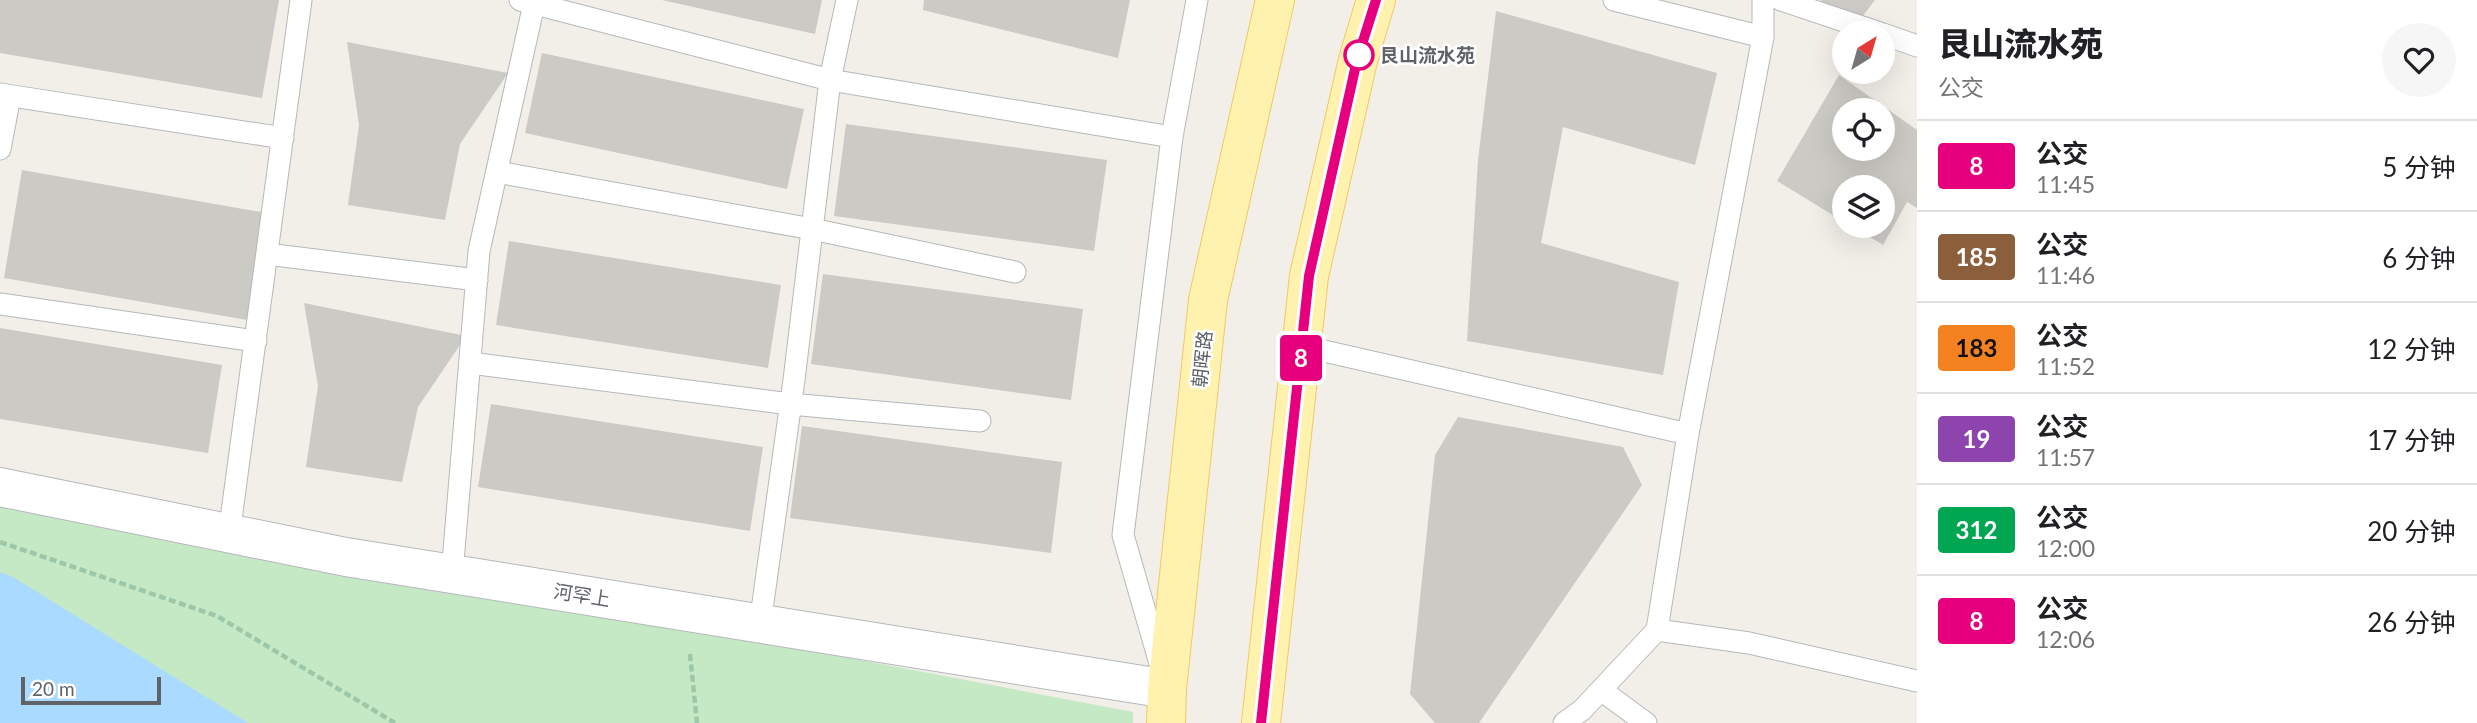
<!DOCTYPE html>
<html lang="zh">
<meta charset="utf-8">
<style>
:root{--surface:#fff;--page:#f6f6f6;--text:#202124;--muted:#757577;--line:#e0e0e0}
body{margin:0;font-family:Lato,"Noto Sans SC",sans-serif;background:var(--page);color:var(--text);height:100vh;display:flex;flex-direction:column;font-size:26px;white-space:nowrap}
*{box-sizing:border-box;margin:0}
p{font-size:23px;color:var(--muted)}
.icon{flex:none;width:38px;height:38px;fill:none;stroke:currentColor;stroke-width:2;stroke-linecap:round;stroke-linejoin:round}
.map{position:relative;flex:1;overflow:hidden}
.side{display:flex;flex-direction:column;background:var(--surface);width:560px}
.side>*{flex:none}
.badge{padding:0 14px;border-radius:5px;font-size:24px;line-height:46px}
.needle{width:46px;rotate:37deg}
.controls{position:absolute;left:1832px;top:21px;display:grid;gap:14px}
.controls a{display:grid;place-items:center;width:63px;height:63px;border-radius:50%;background:var(--surface);box-shadow:0 7px 28px #0002;font-size:35px}
.scale{position:absolute;left:21px;bottom:18px;width:140px;box-sizing:border-box;padding-left:7px;border:4px solid #5f6368;border-top:0;font-size:19px;line-height:24px;white-space:nowrap;color:#5f6368;-webkit-text-stroke:5px #fff;paint-order:stroke}
.map>.badge{position:absolute;translate:-50% -50%;box-shadow:0 0 0 4px #fff}
.round{display:grid;place-items:center;flex:none;width:74px;height:74px;border-radius:37px;background:var(--page)}
.headline{display:flex;align-items:center;justify-content:space-between;height:119px;padding:0 21px}
h1{font-size:33px;font-weight:800;line-height:52px}
ul{padding:0;list-style:none}
li{display:flex;align-items:center;gap:21px;height:91px;padding:0 21px;border-top:2px solid var(--line)}
li div{flex:1}
li b{display:block;font-size:26px}
li em{font-style:normal}
li .badge{min-width:77px;font-weight:700;text-align:center}
main{display:flex;flex:1;min-height:0}
.map>svg:first-child{display:block}
</style>
<main>
<div class="map">
<svg width="1917" height="723" viewBox="0 0 1917 723">
<rect width="100%" height="100%" fill="#f1efe8"/>
<path fill="#c5e8c5" d="M0 496 1133 712V723H204L0 609Z"/>
<path fill="#aadaff" d="M0 572 13 577 248 723H0Z"/>
<path fill="#cccac5" fill-rule="evenodd" d="M0 0H279L262 98 0 53Z
M662 0H822L815 34Z
M924 0H1130L1118 58 923 10Z
M1820 0H1875L1855 26Z
M1496 11 1717 73 1695 165 1563 127 1541 243 1679 282 1663 375 1467 341 1478 160Z
M347 42 508 73 460 144 445 220 348 205 359 125Z
M542 53 804 109 787 189 525 133Z
M1839 75 1917 130V208L1907 202 1883 245 1852 226H1883V187H1844V222L1777 181ZM1844 110H1883V149H1844Z
M846 124 1107 160 1094 251 834 216Z
M22 170 272 214 253 321 4 278Z
M509 241 781 285 768 368 496 325Z
M823 274 1083 309 1071 400 811 364Z
M304 303 466 336 418 407 402 482 306 467 318 386Z
M0 328 222 365 208 453 0 419Z
M491 404 763 447 750 531 478 487Z
M1458 417 1623 447 1642 485 1479 723H1435L1410 694 1435 455Z
M802 426 1062 462 1051 553 790 518Z"/>
<g fill="none" stroke-linecap="round" stroke-linejoin="round">
<defs>
<path id="lane" d="M520 0 830 80 1172 137
M1614 0 1763 37
M1781 0 1880 33
M1883 34 1917 46
M0 94 283 138
M0 149 10 96
M497 172 812 229 1015 272
M267 254 477 280
M0 304 256 341
M1302 346 1688 434
M470 363 790 404 980 421
M229 534 301 0
M452 574 479 251 534 4
M760 624 794 380 830 80 847 0
M1657 630 1749 643 1917 681
M1161 667 1123 535 1172 137 1197 0
M1601 690 1646 723
M1564 723 1582 710 1657 630 1688 434 1763 37V0"/>
<path id="street" d="M0 487 346 557 1167 689"/>
<path id="primary" d="M1166 723 1167 689 1208 300 1275 0
M1261 723 1309 276 1358 60 1376 0"/>
</defs>
<use href="#lane" stroke="#b5b8bc" stroke-width="23"/>
<use href="#street" stroke="#b5b8bc" stroke-width="40"/>
<use href="#primary" stroke="#f2c960" stroke-width="40"/>
<path stroke="#9cc7a9" stroke-width="4.5" stroke-dasharray="7 3.5" stroke-linecap="butt" d="M0 542 217 616 395 723
M690 654 697 723"/>
<use href="#lane" stroke="#fff" stroke-width="21"/>
<use href="#street" stroke="#fff" stroke-width="38"/>
<use href="#primary" stroke="#fff2af" stroke-width="38"/>
</g>
<g fill="none" stroke-linecap="round" stroke-linejoin="round">
<defs>
<path id="line" d="M1261 723 1309 276 1357 60 1376 0"/>
</defs>
<use href="#line" stroke="#fff" stroke-width="16"/>
<use href="#line" stroke="#e6007e" stroke-width="10"/>
</g>
<circle fill="#fff" stroke="#e6007e" stroke-width="3.5" cx="1359" cy="55" r="14"/>
<g text-anchor="middle" stroke-width="5" stroke-linejoin="round" paint-order="stroke">
<g font-size="19" font-weight="bold" fill="#5f6368" stroke="#fff" text-anchor="start">
<text x="1380" y="62">艮山流水苑</text>
</g>
<g font-size="19" fill="#5f6368" stroke="#fff">
<text transform="translate(1202 359) rotate(-84)" y="7">朝晖路</text>
<text transform="translate(582 595) rotate(9)" y="7">河罕上</text>
</g>
</g>
</svg>
<div class="controls">
<a><svg class="needle" viewBox="-14 -14 28 28"><path d="M0-13l5 13h-10z" fill="#e53935"/><path d="M0 13l5-13h-10z" fill="#757577"/></svg></a>
<a><svg class="icon" aria-label="locate" viewBox="0 0 24 24"><circle cx="12" cy="12" r="6"/><path d="M12 2v4M12 18v4M2 12h4M18 12h4"/></svg></a>
<a><svg class="icon" aria-label="layers" viewBox="0 0 24 24"><path d="M12 4l9 5-9 5-9-5zM3 14l9 5 9-5"/></svg></a>
</div>
<div class="scale">20 m</div>
<b class="badge" style="left:1301px;top:358px;background:#e6007e;color:#fff">8</b>
</div>
<section class="side">
<div class="headline"><div><h1>艮山流水苑</h1><p>公交</p></div><a class="round"><svg class="icon" aria-label="heart" viewBox="0 0 24 24"><path d="M12 20l-8-8c-3-5 5-10 8-4 3-6 11-1 8 4z"/></svg></a></div>
<ul>
<li><span class="badge" style="background:#e6007e;color:#fff">8</span><div><b>公交</b><p>11:45</p></div><em>5 分钟</em></li>
<li><span class="badge" style="background:#8b5e3c;color:#fff">185</span><div><b>公交</b><p>11:46</p></div><em>6 分钟</em></li>
<li><span class="badge" style="background:#f58220;color:#111">183</span><div><b>公交</b><p>11:52</p></div><em>12 分钟</em></li>
<li><span class="badge" style="background:#8e44ad;color:#fff">19</span><div><b>公交</b><p>11:57</p></div><em>17 分钟</em></li>
<li><span class="badge" style="background:#00a651;color:#fff">312</span><div><b>公交</b><p>12:00</p></div><em>20 分钟</em></li>
<li><span class="badge" style="background:#e6007e;color:#fff">8</span><div><b>公交</b><p>12:06</p></div><em>26 分钟</em></li>
</ul>
</section>
</main>
